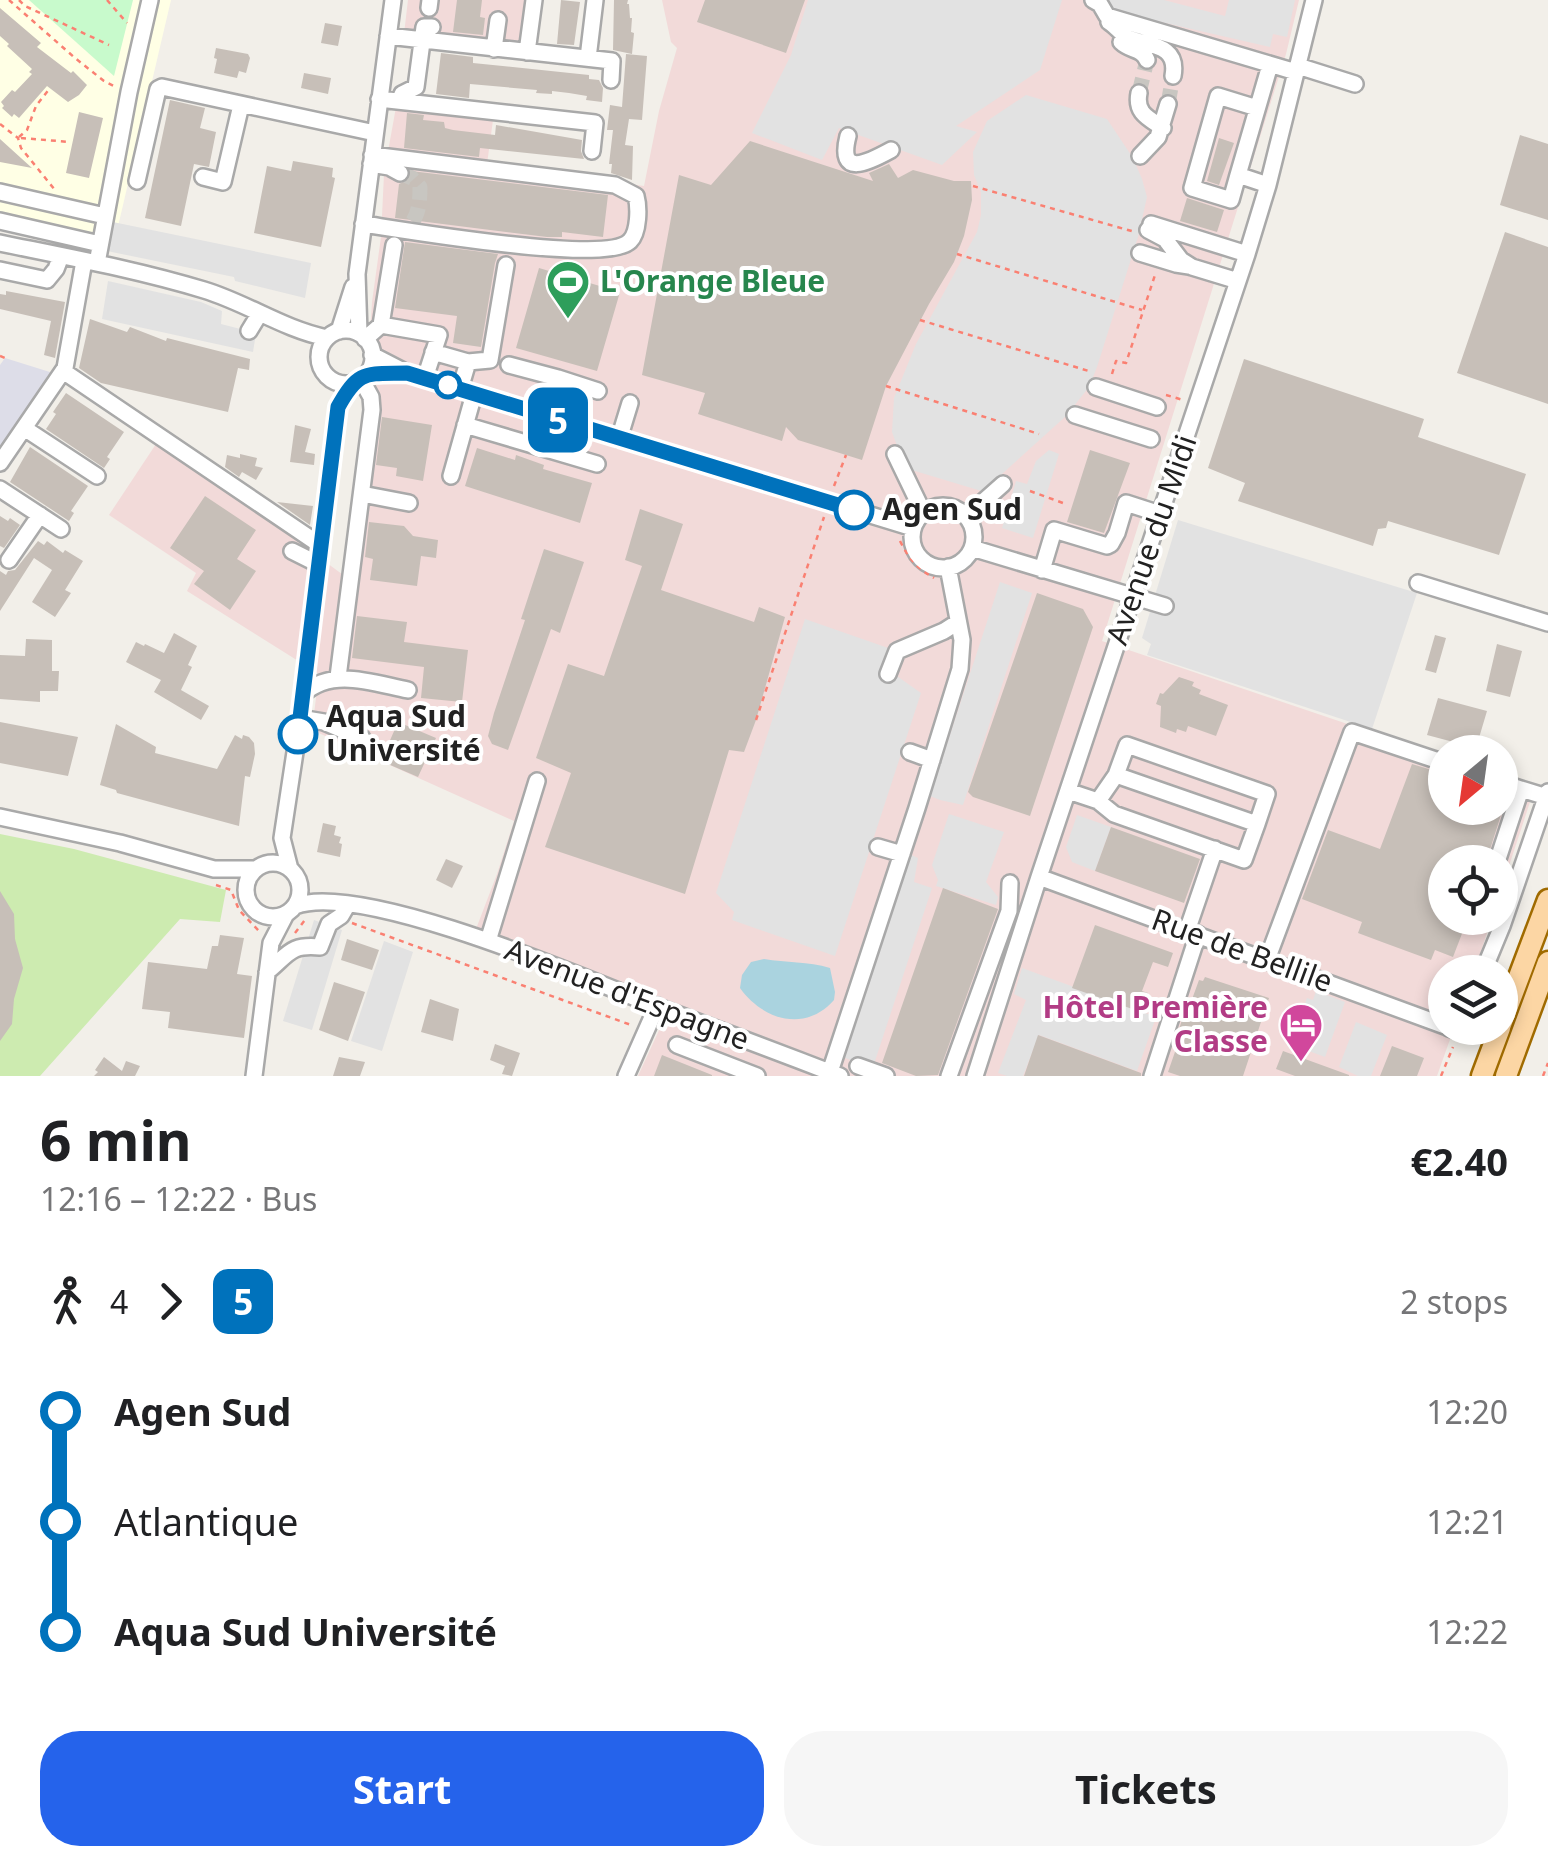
<!DOCTYPE html>
<meta charset="utf-8">
<style>
:root{--surface:#fff;--page:#f6f6f6;--text:#202124;--muted:#757577;--accent:#2563eb}
body{margin:0;font-family:"Noto Sans",sans-serif;background:var(--page);color:var(--text);height:100vh;display:flex;flex-direction:column;font-size:38px;white-space:nowrap}
*{box-sizing:border-box;margin:0}
p{font-size:32px;color:var(--muted)}
.icon{flex:none;width:55px;height:55px;fill:none;stroke:currentColor;stroke-width:2;stroke-linecap:round;stroke-linejoin:round}
.map{position:relative;height:1076px;overflow:hidden}
.details{display:flex;flex-direction:column;background:var(--surface);flex:1}
.details>*{flex:none}
.badge{padding:0 20px;border-radius:15px;font-size:35px;line-height:65px}
.needle{width:65px;rotate:209deg}
.fabs{position:absolute;left:1428px;top:735px;display:grid;gap:20px}
.fabs a{display:grid;place-items:center;width:90px;height:90px;border-radius:50%;background:var(--surface);box-shadow:0 5px 15px #0003;font-size:50px}
.map>.badge{position:absolute;translate:-50% -50%;box-shadow:0 0 0 5px #fff}
.legs{display:flex;align-items:center;gap:15px;height:110px;padding:0 40px;font-size:32px}
.legs p{margin-inline-start:auto}
.summary{display:flex;align-items:center;justify-content:space-between;height:170px;padding:0 40px}
h1{font-size:55px;font-weight:700;line-height:75px}
.primary-button{display:flex;gap:20px;margin-top:auto;padding:20px 40px}
.primary-button a{flex:1;height:115px;border-radius:40px;background:var(--accent);color:#fff;font-size:40px;font-weight:700;line-height:115px;text-align:center}
.primary-button a+a{background:var(--page);color:var(--text)}
ul{padding:0 40px;list-style:none}
li{display:flex;align-items:center;gap:35px;height:110px;font-size:38px}
li i{display:grid;place-items:center;width:15px;height:100%;margin:0 12px;background:currentColor}
li i::after{content:'';width:25px;height:25px;margin:-12px;border:8px solid;border-radius:50%;background:var(--surface)}
li p{margin-inline-start:auto}
li:first-child i{background:linear-gradient(#0000 50%,currentColor 0)}
li:last-child i{background:linear-gradient(currentColor 50%,#0000 0)}
.map>svg:first-child{display:block}
</style>
<div class="map">
<svg width="1548" height="1076" viewBox="0 0 1548 1076">
<rect width="100%" height="100%" fill="#f2efe9"/>
<path fill="#f2dad9" d="M408 0H536L531 45 404 34Z
M662 0H1299L1286 54 1102 641 1445 757V808H1500V775L1535 787 1500 893V862H1445V918H1492L1474 972H1445V1028H1454L1437 1076H638L672 1002 476 929 497 874 514 821 312 730 319 674 187 591 196 573 109 515 158 441 189 461 354 583 372 302 381 237 384 174 396 107 493 120 487 164 644 186 659 111 677 48 671 42Z"/>
<path fill="#ffffe5" d="M0 0H171L112 252 0 227Z"/>
<path fill="#cdebb0" d="M0 834 74 849 226 890 220 922 180 919 40 1076H0Z"/>
<path fill="#c8facc" d="M29 0H133L114 76Z"/>
<path fill="#e2e2e2" d="M808 0H1062L1040 70 956 126 977 132 942 165 839 128 822 160 752 133 791 55Z
M1106 0H1164L1225 16 1229 0H1295L1287 37 1273 34 1270 47 1113 11Z
M1026 95 1107 119 1133 158 1142 179 1147 197 1138 237 1097 367 1089 387 1066 416 992 483 988 493 905 468 892 432 894 398 916 344 977 232 981 215V192L974 175 973 152 987 121Z
M108 221 311 263 305 298 235 281 234 277 102 250Z
M108 281 201 302 222 311 221 324 256 333 253 352 102 319Z
M1049 450 1059 454 1033 538 1002 528 1016 481 1027 484 1036 461Z
M1178 520 1417 593 1372 729 1147 655 1151 644 1142 638Z
M1000 582 1032 593 963 805 940 800 930 796Z
M805 619 891 649 884 667 921 693 835 956 732 920 734 912 716 893Z
M949 814 1004 832 986 882 998 897 996 905 936 886 938 880 932 865Z
M1077 815 1111 827 1095 871 1072 862 1066 847Z
M909 854 918 858 914 882 932 888 874 1064 867 1060 855 1062 843 1057Z
M314 920 342 930 312 1030 283 1021Z
M384 941 413 952 382 1051 351 1041Z
M1022 968 1156 1017 1137 1071 1039 1035 1023 1076H1007L998 1073 1026 1000 1014 994Z
M1316 991 1345 1002 1325 1057 1290 1044 1307 998 1313 1000Z
M1356 1022 1387 1035 1371 1076H1358L1339 1067Z"/>
<path fill="#dddde8" d="M5 358 53 373 0 453V365Z"/>
<path fill="#aad3df" d="M764 959C786 963 808 961 830 968L835 992 834 1000C805 1033 763 1020 740 988L742 975 751 962Z"/>
<path fill="#c7bfb8" d="M457 0H482L480 17 485 18 483 35 453 32Z
M561 0 580 2 574 45 557 44Z
M614 0H628L627 4H629L630 18H632L631 32 634 33 632 54 613 50Z
M705 0H805L786 53 697 22Z
M0 8 41 43 37 47 71 73 73 71 87 85 79 95 68 102 47 86 19 118 14 114 12 117 2 108 4 106 1 102 12 90 15 92 32 74 29 72 32 69 7 46 9 44 0 36Z
M325 23 342 26 338 46 321 43Z
M216 48 248 54 250 58 246 73 239 71 237 78 214 73 217 59 214 58Z
M441 53 473 57V63L589 75V79L599 80 603 88 602 102 586 100 587 96 569 93 552 91V94L536 93 537 90 470 84 469 98 436 94Z
M626 54 647 56 642 120 629 119 625 145 633 146 632 180 611 173 612 164H609L613 130H607L610 105 622 107Z
M304 73 331 78 328 94 301 88Z
M170 100 205 108 200 128 216 132 209 167 194 164 181 226 145 218Z
M79 112 103 118 89 178 66 173Z
M407 113 424 115 423 120 444 122 445 128 453 130 495 135 496 125 582 140 581 151 584 159 480 148 479 157 404 148Z
M1520 135 1548 144V220L1500 205Z
M1219 138 1234 143 1219 185 1207 181Z
M0 139 32 168 0 162Z
M750 141 873 181 869 173 889 164 898 178 913 170 954 181H971L972 200 964 236 954 262 929 304 886 386 862 460 798 440 786 427 782 441 698 414 705 393 642 375 679 175 711 185Z
M293 161 333 168 332 177 335 178 321 247 254 233 267 166 291 171Z
M411 171 608 195 603 237 562 232V237H547L395 218 399 184 409 179Z
M1187 198 1224 210 1217 232 1180 221Z
M1505 232 1548 247V404L1457 373Z
M405 242 498 254 495 263 481 347 453 343 457 316 395 308Z
M539 268 620 292 597 371 516 348Z
M6 291 65 302 55 358 44 355 51 321 0 309V294L6 295Z
M90 319 127 332 130 327 166 341 167 338 250 359 249 370 238 368 228 412 101 383 79 368Z
M1244 359 1424 419 1418 437 1526 474 1499 555 1388 521 1386 528 1378 529 1373 546 1238 501 1245 483 1208 468Z
M66 393 124 432 107 457 110 459 104 468 46 429 56 414 53 412Z
M382 417 432 425 423 481 396 476 397 468 376 465Z
M295 425 311 429 305 452 315 454 314 465 290 462Z
M30 447 88 486 71 511 74 513 69 521 10 482Z
M477 448 515 460 516 455 544 465 543 469 592 483 580 523 465 486Z
M1090 450 1130 463 1104 533 1067 522Z
M240 454 257 458 255 466 263 468 256 480 242 472 239 477 225 467 227 455 240 458Z
M205 496 256 530 237 559 256 571 230 610 194 584 204 571 170 548Z
M277 502 313 506 310 525Z
M640 509 683 524 661 590 754 622 759 607 785 617 756 720 744 752 729 750 685 894 545 847 571 773 536 758 568 664 604 676 642 566 625 560Z
M0 516 8 521 10 518 20 525 4 548 0 546Z
M369 522 404 526 413 536 438 540 436 558 421 556 417 586 370 580 373 559 365 557Z
M38 541 44 545 47 541 63 553 65 550 83 561 65 590 71 593 55 617 32 602 52 570 34 558 0 611V571L6 575 8 571 15 570Z
M544 549 584 562 560 633 551 629 508 750 492 744 488 736 494 713 525 620 521 619Z
M1037 593 1083 609 1093 627 1030 816 973 797 968 792Z
M357 616 407 622 404 642 468 650 462 702 421 698 424 667 352 658Z
M174 633 197 646 188 665 192 667 181 690 209 706 201 720 154 692 161 680 126 662 136 642 144 646 145 644 164 653Z
M1435 635 1446 638 1436 673 1425 670Z
M26 639 52 640V671H59L58 691H40V702L0 699V655L25 656Z
M1497 644 1522 651 1510 697 1486 691Z
M1179 677 1194 682 1192 686 1201 690 1199 694 1228 705 1216 736 1188 726 1186 732 1177 729 1176 733 1160 727 1161 706 1156 704 1160 693 1163 694Z
M1438 698 1487 711 1476 748 1427 735Z
M0 722 78 737 68 776 0 763Z
M398 722 436 738 418 777 381 761Z
M116 724 156 747 155 753 217 769 235 735 242 739 243 735 249 737 254 743 255 754 250 777 245 776 239 826 117 793 116 790 100 785Z
M1412 764 1445 774V808H1500V794L1507 796 1486 862H1445V918H1468L1453 957 1435 950 1431 960 1382 942 1358 933 1362 922 1302 899 1328 830 1380 849Z
M323 823 336 826 334 835 341 837 339 843 342 844 340 857 317 852Z
M1111 827 1200 859 1184 903 1095 871Z
M446 859 463 866 452 888 436 880Z
M943 888 998 909 938 1075 916 1076 882 1063Z
M0 891 14 914 15 939 23 968 14 999 12 1024 0 1041Z
M1095 925 1173 953 1168 967 1153 962 1142 991 1148 993 1141 1012 1072 988Z
M220 935 244 938 237 974 252 976 244 1038 168 1028 170 1012 142 1009 148 962 207 969 212 946H218Z
M347 939 379 950 372 970 341 960Z
M1205 977 1269 998 1243 1076H1180L1168 1072 1176 1049 1173 1048 1188 1001 1191 1002 1199 980 1203 981Z
M334 982 365 992 348 1041 319 1030Z
M430 999 459 1009 453 1041 421 1032Z
M1038 1035 1141 1073V1076H1024Z
M495 1044 520 1053 512 1076 502 1074 505 1066 490 1060Z
M1392 1046 1424 1058 1417 1076H1380Z
M1283 1051 1349 1075V1076H1295L1276 1069Z
M662 1055 712 1075V1076H654Z
M104 1057 122 1071 126 1061 140 1066 135 1076H94L98 1072 95 1070Z
M339 1057 365 1062 360 1076H333Z"/>
<g fill="none" stroke-linecap="round" stroke-linejoin="round">
<path stroke="#c8c6c1" stroke-width="15" stroke-dasharray="15 8" stroke-linecap="butt" d="M1139 93 1147 60
M1168 104 1173 76
M400 173 412 178 420 187C420 201 419 217 408 227"/>
<defs>
<path id="minor" d="M1093 0 1100 4 1107 16 1296 72
M429 8 430 0
M1109 22C1116 26 1121 34 1128 38 1149 46 1179 44 1173 76
M388 36 612 61 611 80
M1121 42C1130 51 1142 48 1147 60
M494 49 498 20
M527 52 534 0
M588 58 595 0
M1298 66 1355 84
M1139 93C1135 113 1148 118 1163 128
M379 99 595 123 592 151
M400 101 402 94 416 87 424 27H432
M848 136C837 179 869 162 891 150
M1140 156 1158 137 1168 104
M371 164 389 167 400 173
M1238 175 1231 200 1192 188 1218 96 1257 108
M203 177 223 182 241 105
M137 181 158 89 162 87 375 133
M1268 185 1238 175 1270 65
M0 192 105 216
M0 221 100 244
M363 224C404 230 607 265 630 241 639 232 639 207 636 196L615 185 372 155
M1151 224 1247 254
M1148 230 1165 239 1181 260 1192 267 1238 281
M0 243C68 257 138 270 204 290 247 303 283 329 327 338
M1140 253 1176 264 1189 266
M97 263 129 92 150 0
M0 270 47 280 56 269 61 256
M381 325 394 245
M319 357a27 27 0 1 1 54 0a27 27 0 1 1-54 0Z
M249 331 260 313
M339 331 353 287
M359 333 357 274 393 0
M365 339 381 325 439 335 425 378
M433 352 468 362 460 389
M372 355 407 373 913 528
M468 362 490 360 506 265
M509 365 558 378 535 445
M63 371 320 545
M558 378 598 391
M1096 387 1157 407
M1075 415 1151 439
M465 425 597 464
M24 428 97 476
M619 439 630 403
M895 454 923 512
M0 463 65 368 84 261
M451 476 474 394
M0 489 61 529
M362 494 409 503
M912 537a31 31 0 1 1 62 0a31 31 0 1 1-62 0Z
M967 516 1003 484
M972 548 1165 606
M292 551 318 564
M9 560 40 515
M1042 570 1054 530 1107 546 1111 544 1117 533 1126 503 1160 514
M1418 583 1548 623
M888 674 897 651 944 631 958 622
M338 677 372 410 371 397 361 379
M303 694C332 667 373 683 408 690
M300 718 324 722 362 738
M910 752 932 760
M1116 775 1127 745 1267 794 1257 824
M1500 782 1521 789
M1068 791 1098 801 1114 814 1244 860 1257 824 1116 775 1098 801
M0 817 120 843 214 869H255
M878 847 902 854
M1497 862 1521 789 1547 797
M246 890a27 27 0 1 1 54 0a27 27 0 1 1-54 0Z
M290 869 282 838 297 739 338 407 352 383
M1039 877 1445 1026
M295 906C360 881 583 977 653 1005 716 1029 778 1052 840 1076
M1187 931 1215 849
M488 941 537 781
M1267 960 1352 732 1445 763
M267 972C289 954 290 944 320 947L329 924 341 916 348 904
M1483 972 1502 926 1548 792
M1449 1028 1461 1032 1463 1028
M677 1045 757 1076
M858 1066 886 1076
M830 1072 917 808 960 669 962 640 948 567
M254 1076 271 943 286 914
M626 1076 657 1006
M949 1076 1009 911 1010 883
M975 1076 1039 877 1247 254 1268 185 1314 0
M1152 1076 1198 934"/>
<path id="major" d="M1500 1027 1548 900
M1482 1076 1500 1028
M1506 1076 1548 962"/>
</defs>
<use href="#minor" stroke="#a9a9a9" stroke-width="20"/>
<use href="#major" stroke="#a06b00" stroke-width="25"/>
<path stroke="#fa8072" stroke-width="2.5" stroke-dasharray="5 5" stroke-linecap="butt" d="M9 0 75 58 104 81 114 86
M19 0 25 6 109 45
M107 0 127 23
M0 124 18 138 21 148 55 190
M19 137 27 130 36 106 50 88
M21 138 70 142
M973 186 1135 232
M957 254 1142 310
M920 320 1092 372
M0 356 5 358
M1112 374 1116 361 1126 363 1155 275
M886 386 1039 434
M1166 395 1183 400
M834 486 846 455
M1030 491 1063 503
M900 541C909 559 917 568 934 578
M756 720 824 517
M216 885 231 890 239 910 259 931
M352 923 631 1025
M295 933 305 920
M1441 1076 1453 1047
M1543 1076 1548 1063"/>
<use href="#minor" stroke="#fff" stroke-width="15"/>
<use href="#major" stroke="#fcd6a4" stroke-width="20"/>
</g>
<g fill="none" stroke-linecap="round" stroke-linejoin="round">
<defs>
<path id="line-1" d="M298 734 338 407C359 369 366 374 407 373L854 510"/>
</defs>
<use href="#line-1" stroke="#fff" stroke-width="22"/>
<use href="#line-1" stroke="#0072bc" stroke-width="15"/>
</g>
<defs>
<symbol id="stadium-pin" viewBox="-11 -11 22 30"><path d="M0 17L-7.5 6A9.5 9.5 0 1 1 7.5 6Z" fill="#2e9e5b" stroke="#fff"/><path d="M0-5a6.5 5 0 1 0 0 10a6.5 5 0 1 0 0-10ZM-3.5-1.8h7v3.6h-7Z" fill="#fff"/></symbol>
<symbol id="hotel-pin" viewBox="-11 -11 22 30"><path d="M0 17L-7.5 6A9.5 9.5 0 1 1 7.5 6Z" fill="#d1479c" stroke="#fff"/><path d="M-6-4.5h1.5V1H6V5H4.5V3h-9V5H-6ZM-4 0a1.8 1.8 0 1 1 3.6 0ZM.5 0V-2.5h3Q6-2.5 6 0Z" fill="#fff"/></symbol>
</defs>
<g fill-rule="evenodd">
<use href="#stadium-pin" x="543" y="257" width="50" height="68"/>
<use href="#hotel-pin" x="1276" y="1000" width="50" height="68"/>
</g>
<g fill="#fff" stroke="#0072bc" stroke-width="5">
<circle cx="448" cy="385" r="12"/>
<circle cx="854" cy="510" r="18"/>
<circle cx="298" cy="734" r="18"/>
</g>
<g text-anchor="middle" stroke-width="8" stroke-linejoin="round" paint-order="stroke">
<g font-size="30" font-weight="bold" fill="#27864d" stroke="#fff" text-anchor="start">
<text x="600" y="292">L'Orange Bleue</text>
</g>
<g font-size="30" font-weight="bold" fill="#222" stroke="#fff" text-anchor="start">
<text x="882" y="520">Agen Sud</text>
<text x="326" y="727">Aqua Sud<tspan x="326" dy="34">Université</tspan></text>
</g>
<g font-size="30" fill="#222" stroke="#fff">
<text transform="translate(1152 540) rotate(-71)" y="10">Avenue du Midi</text>
<text transform="translate(1242 951) rotate(20)" y="10">Rue de Bellile</text>
<text transform="translate(627 995) rotate(21)" y="10">Avenue d'Espagne</text>
</g>
<g font-size="30" font-weight="bold" fill="#b23c85" stroke="#fff" text-anchor="end">
<text x="1268" y="1018">Hôtel Première<tspan x="1268" dy="34">Classe</tspan></text>
</g>
</g>
</svg>
<div class="fabs">
<a><svg class="needle" viewBox="-14 -14 28 28"><path d="M0-13l5 13h-10z" fill="#e53935"/><path d="M0 13l5-13h-10z" fill="#757577"/></svg></a>
<a><svg class="icon" aria-label="locate" viewBox="0 0 24 24"><circle cx="12" cy="12" r="6"/><path d="M12 2v4M12 18v4M2 12h4M18 12h4"/></svg></a>
<a><svg class="icon" aria-label="layers" viewBox="0 0 24 24"><path d="M12 4l9 5-9 5-9-5zM3 14l9 5 9-5"/></svg></a>
</div>
<b class="badge" style="left:558px;top:420px;background:#0072bc;color:#fff">5</b>
</div>
<section class="details">
<div class="summary"><div><h1>6 min</h1><p>12:16 – 12:22 · Bus</p></div><b>€2.40</b></div>
<div class="legs"><svg class="icon" aria-label="walk" viewBox="0 0 24 24"><circle cx="13" cy="4" r="2"/><path d="M13 8l-2 6 4 7M11 14l-3 7M7 12l3-4h3l4 4"/></svg>4<svg class="icon" aria-label="forward" viewBox="0 0 24 24"><path d="M9 5l7 7-7 7"/></svg><b class="badge" style="background:#0072bc;color:#fff">5</b><p>2 stops</p></div>
<ul>
<li><i style="color:#0072bc"></i><b>Agen Sud</b><p>12:20</p></li>
<li><i style="color:#0072bc"></i><span>Atlantique</span><p>12:21</p></li>
<li><i style="color:#0072bc"></i><b>Aqua Sud Université</b><p>12:22</p></li>
</ul>
<div class="primary-button"><a>Start</a><a>Tickets</a></div>
</section>
